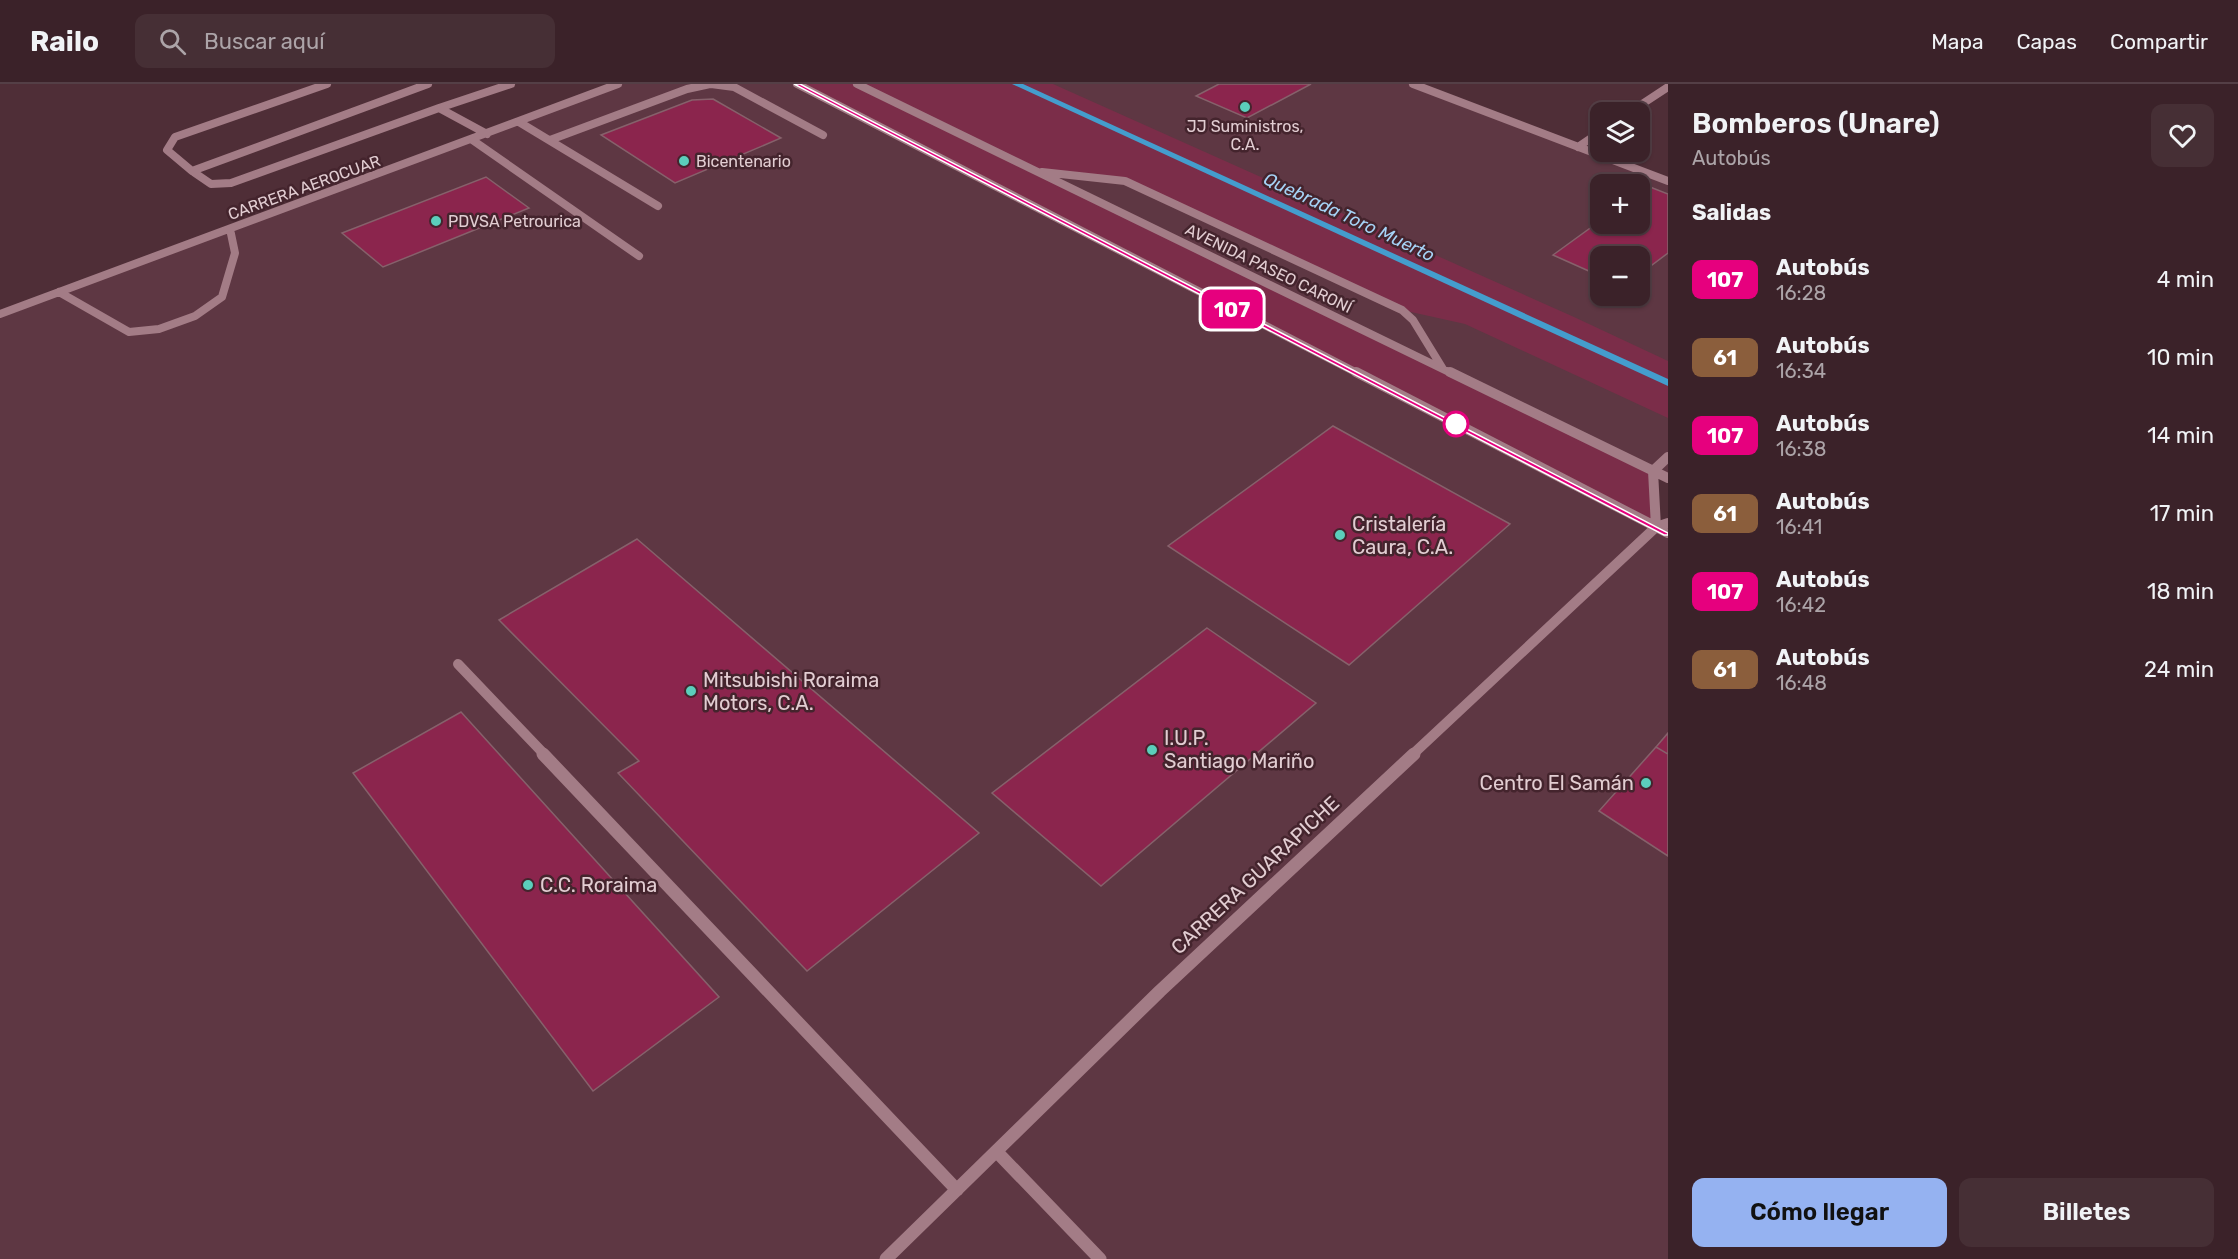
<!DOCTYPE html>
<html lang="es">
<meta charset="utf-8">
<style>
:root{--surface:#3b2229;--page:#462f35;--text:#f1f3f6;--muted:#aca4a8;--line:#543f46;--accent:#95b2f1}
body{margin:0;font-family:Rubik,sans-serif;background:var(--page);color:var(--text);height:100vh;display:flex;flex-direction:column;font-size:22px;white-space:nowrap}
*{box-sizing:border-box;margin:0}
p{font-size:20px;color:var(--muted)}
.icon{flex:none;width:33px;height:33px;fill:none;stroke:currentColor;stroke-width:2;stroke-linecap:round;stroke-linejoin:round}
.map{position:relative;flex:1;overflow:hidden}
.drawer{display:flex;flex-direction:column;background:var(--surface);width:570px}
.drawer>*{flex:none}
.badge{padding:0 12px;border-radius:9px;font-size:21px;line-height:39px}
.controls{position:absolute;left:1590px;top:18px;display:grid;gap:12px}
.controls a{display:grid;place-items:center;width:60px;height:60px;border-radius:12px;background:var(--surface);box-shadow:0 2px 4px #0004,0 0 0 2px var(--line);font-size:30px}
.map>.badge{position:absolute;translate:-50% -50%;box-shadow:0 0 0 3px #fff}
h2{padding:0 24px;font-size:22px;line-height:54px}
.round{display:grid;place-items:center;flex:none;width:63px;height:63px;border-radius:12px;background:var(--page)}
.head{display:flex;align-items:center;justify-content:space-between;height:102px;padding:0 24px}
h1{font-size:28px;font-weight:600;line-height:45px}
.button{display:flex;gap:12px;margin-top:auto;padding:12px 24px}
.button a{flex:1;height:69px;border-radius:12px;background:var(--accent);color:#111;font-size:24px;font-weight:600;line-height:69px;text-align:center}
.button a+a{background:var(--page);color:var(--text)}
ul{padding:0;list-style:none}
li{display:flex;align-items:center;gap:18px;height:78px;padding:0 24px}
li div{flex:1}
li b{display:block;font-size:22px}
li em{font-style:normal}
li .badge{min-width:66px;font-weight:700;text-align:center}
header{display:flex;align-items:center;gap:36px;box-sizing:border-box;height:84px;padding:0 30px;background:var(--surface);border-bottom:2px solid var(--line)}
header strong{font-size:28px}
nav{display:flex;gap:33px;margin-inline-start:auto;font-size:21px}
.search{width:420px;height:54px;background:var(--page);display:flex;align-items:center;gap:15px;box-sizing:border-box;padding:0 21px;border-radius:12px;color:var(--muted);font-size:22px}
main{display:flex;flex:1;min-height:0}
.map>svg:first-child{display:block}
</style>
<header>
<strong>Railo</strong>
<div class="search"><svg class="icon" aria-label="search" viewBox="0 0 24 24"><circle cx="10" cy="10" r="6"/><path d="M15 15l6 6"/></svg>Buscar aquí</div>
<nav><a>Mapa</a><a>Capas</a><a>Compartir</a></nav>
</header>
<main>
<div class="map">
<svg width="1668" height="1175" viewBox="0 0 1668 1175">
<rect width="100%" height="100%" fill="#4f2e37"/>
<path fill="#5e3743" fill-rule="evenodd" d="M618 0H797L1668 449V1175H0V230Z
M857 0H1413L1668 97V394ZM1600 100H1640V140H1600ZM1600 172H1640V212H1600Z"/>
<path fill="#7b2d49" d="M797 0H1053L1574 233 1668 277V334L1465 240 1402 226 1125 97 1037 88 1653 387 1656 442 1668 449Z"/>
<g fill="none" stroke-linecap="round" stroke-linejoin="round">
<path fill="#449dcd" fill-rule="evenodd" d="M1012 0H1023L1668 295V302Z"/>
</g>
<path fill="#8b254d" stroke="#86616b" stroke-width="1.5" d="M1219 0H1311L1247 34 1196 12Z
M713 15 781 54 675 99 601 51 692 16Z
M486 93 529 124 383 183 342 149Z
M1650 103 1668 110V169L1640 190V172H1600V192L1553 171 1600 137V140H1640V110Z
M1333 342 1510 440 1349 581 1168 462Z
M637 455 979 749 807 887 618 689 639 677 499 536Z
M1207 544 1316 619 1101 802 992 709Z
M461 628 719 913 593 1007 353 689Z
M1668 649V670L1656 663Z
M1656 663 1668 670V772L1599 727Z"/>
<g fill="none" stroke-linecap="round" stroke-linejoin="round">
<path stroke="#a37c86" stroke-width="8" d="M428 0 192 87 211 100 231 99 439 24 487 50
M711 0 734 3 823 51
M797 0 1359 290
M857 0 1453 290
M1413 0 1668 97
M439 24 511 0
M1630 28 1668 3
M519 38 658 122
M471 55 639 172
M550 56 687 5 710 0
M1578 63 1600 48
M192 87 167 66 175 53 327 0
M1042 88 1125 97 1402 226 1413 236 1443 285
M59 208 129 248 159 245 195 232 222 213 235 169 230 145
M0 230 618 0"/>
<path stroke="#a37c86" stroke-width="10" d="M1356 288 1668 449
M1450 288 1668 394
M1656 443 1653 387 1668 373
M458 580 545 671
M1412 671 1656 443 1668 439"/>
<path stroke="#a37c86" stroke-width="13" d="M543 670 957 1106
M997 1068 1100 1175
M886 1175 1160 907 1414 670"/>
</g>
<path fill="#e6007e" stroke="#fff" stroke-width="1.5" d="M794 0H800L1668 449V451H1664Z"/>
<g fill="#5bcebb" stroke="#44242d" stroke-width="2">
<circle cx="1245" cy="23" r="6"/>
<circle cx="684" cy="77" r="6"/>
<circle cx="436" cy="137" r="6"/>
<circle cx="1340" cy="451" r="6"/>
<circle cx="691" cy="607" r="6"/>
<circle cx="1152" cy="666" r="6"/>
<circle cx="1646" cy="699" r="6"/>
<circle cx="528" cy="801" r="6"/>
</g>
<circle fill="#fff" stroke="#e6007e" stroke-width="3" cx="1456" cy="340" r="12"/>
<g text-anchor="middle" stroke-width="5" stroke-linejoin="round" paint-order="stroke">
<g font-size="16" fill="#e2cdd2" stroke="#44242d" text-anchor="start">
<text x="1245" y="48" text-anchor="middle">JJ Suministros,<tspan x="1245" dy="18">C.A.</tspan></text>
<text x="696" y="83">Bicentenario</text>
<text x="448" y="143">PDVSA Petrourica</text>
</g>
<g font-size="16" fill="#e2cdd2" stroke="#44242d">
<text transform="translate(304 103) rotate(-20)" y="6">CARRERA AEROCUAR</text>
<text transform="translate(1269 184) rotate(26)" y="6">AVENIDA PASEO CARONÍ</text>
</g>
<g font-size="18" font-style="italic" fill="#a6d3f6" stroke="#44242d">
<text transform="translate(1349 133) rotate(25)" y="6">Quebrada Toro Muerto</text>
</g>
<g font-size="20" fill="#e2cdd2" stroke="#44242d" text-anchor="start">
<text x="1352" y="447">Cristalería<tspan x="1352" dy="23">Caura, C.A.</tspan></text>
<text x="703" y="603">Mitsubishi Roraima<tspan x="703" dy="23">Motors, C.A.</tspan></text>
<text x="1164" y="661">I.U.P.<tspan x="1164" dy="23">Santiago Mariño</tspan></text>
<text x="1634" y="706" text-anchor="end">Centro El Samán</text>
<text x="540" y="808">C.C. Roraima</text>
</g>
<g font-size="20" fill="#e2cdd2" stroke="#44242d">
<text transform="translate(1255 791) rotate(-43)" y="7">CARRERA GUARAPICHE</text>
</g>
</g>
</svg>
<div class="controls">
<a><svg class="icon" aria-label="layers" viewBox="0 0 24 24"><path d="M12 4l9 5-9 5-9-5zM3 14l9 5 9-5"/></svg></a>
<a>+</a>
<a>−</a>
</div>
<b class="badge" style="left:1232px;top:225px;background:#e6007e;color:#fff">107</b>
</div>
<section class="drawer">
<div class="head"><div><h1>Bomberos (Unare)</h1><p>Autobús</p></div><a class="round"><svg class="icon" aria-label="heart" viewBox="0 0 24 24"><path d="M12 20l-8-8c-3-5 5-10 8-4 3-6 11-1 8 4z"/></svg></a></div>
<h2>Salidas</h2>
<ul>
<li><span class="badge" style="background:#e6007e;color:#fff">107</span><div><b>Autobús</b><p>16:28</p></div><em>4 min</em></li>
<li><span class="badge" style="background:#8b5e3c;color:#fff">61</span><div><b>Autobús</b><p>16:34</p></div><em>10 min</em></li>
<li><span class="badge" style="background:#e6007e;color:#fff">107</span><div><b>Autobús</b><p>16:38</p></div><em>14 min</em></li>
<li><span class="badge" style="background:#8b5e3c;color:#fff">61</span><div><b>Autobús</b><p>16:41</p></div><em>17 min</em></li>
<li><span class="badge" style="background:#e6007e;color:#fff">107</span><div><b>Autobús</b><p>16:42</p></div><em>18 min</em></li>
<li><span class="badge" style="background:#8b5e3c;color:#fff">61</span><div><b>Autobús</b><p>16:48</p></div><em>24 min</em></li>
</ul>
<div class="button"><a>Cómo llegar</a><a>Billetes</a></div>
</section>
</main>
